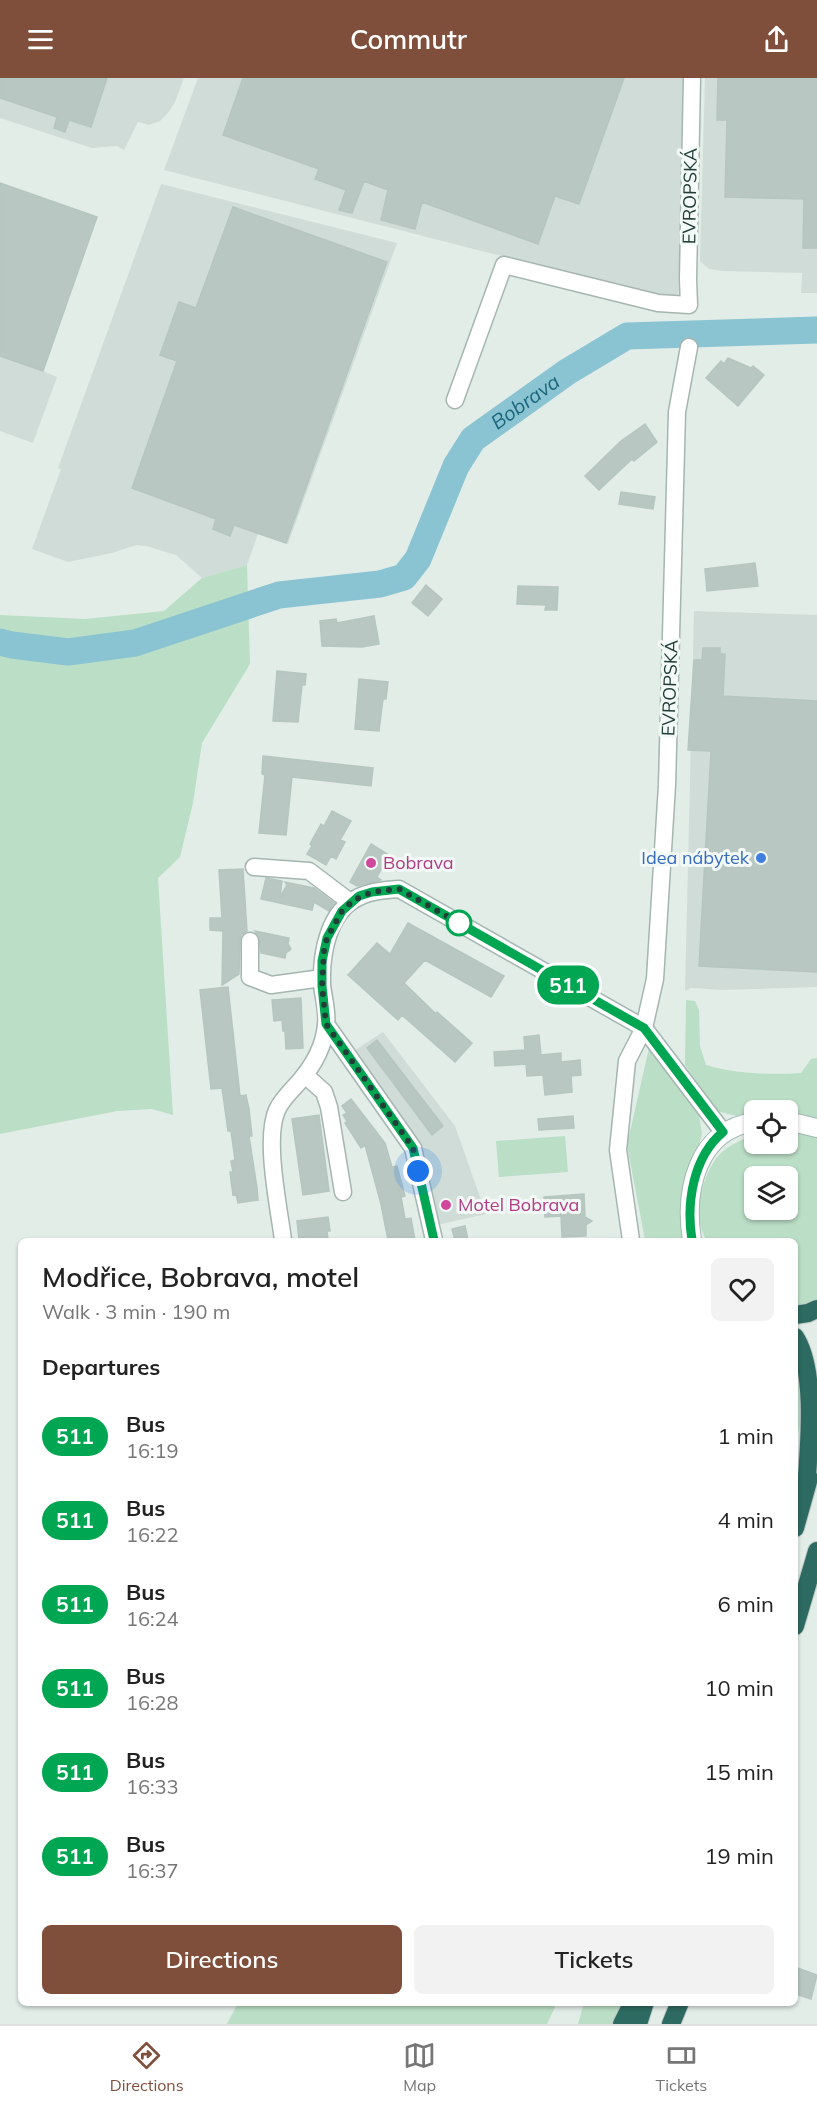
<!DOCTYPE html>
<meta charset="utf-8">
<style>
:root{--surface:#fff;--page:#f2f2f2;--text:#222;--muted:#767676;--line:#e0e0e0;--accent:#804f3b}
body{margin:0;font-family:Mulish,sans-serif;background:var(--page);color:var(--text);height:100vh;display:flex;flex-direction:column;font-size:22px;white-space:nowrap}
*{box-sizing:border-box;margin:0}
p{font-size:20px;color:var(--muted)}
.icon{flex:none;width:33px;height:33px;fill:none;stroke:currentColor;stroke-width:2;stroke-linecap:round;stroke-linejoin:round}
.map{position:relative;flex:1;overflow:hidden}
.drawer{position:absolute;left:18px;top:1160px;width:780px;height:768px;display:flex;flex-direction:column;background:var(--surface);border-radius:9px;box-shadow:0 2px 4px #0004}
.drawer>*{flex:none}
.badge{padding:0 12px;border-radius:20px;font-size:21px;line-height:39px}
.controls{position:absolute;left:744px;top:1022px;display:grid;gap:12px}
.controls a{display:grid;place-items:center;width:54px;height:54px;border-radius:9px;background:var(--surface);box-shadow:0 2px 4px #0004;font-size:30px}
.you{position:absolute;width:30px;height:30px;margin:-15px;border:4px solid #fff;border-radius:50%;background:#1a73e8;box-shadow:0 0 0 9px #1a73e833}
.map>.badge{position:absolute;translate:-50% -50%;box-shadow:0 0 0 3px #fff}
h2{padding:0 24px;font-size:22px;line-height:54px}
.round{display:grid;place-items:center;flex:none;width:63px;height:63px;border-radius:9px;background:var(--page)}
.headline{display:flex;align-items:center;justify-content:space-between;height:102px;padding:0 24px}
h1{font-size:28px;font-weight:600;line-height:45px}
.primary-button{display:flex;gap:12px;margin-top:auto;padding:12px 24px}
.primary-button a{flex:1;height:69px;border-radius:9px;background:var(--accent);color:#fff;font-size:24px;font-weight:600;line-height:69px;text-align:center}
.primary-button a+a{background:var(--page);color:var(--text)}
ul{padding:0;list-style:none}
li{display:flex;align-items:center;gap:18px;height:84px;padding:0 24px}
li div{flex:1}
li b{display:block;font-size:22px}
li em{font-style:normal}
li .badge{min-width:66px;font-weight:700;text-align:center}
header{display:flex;justify-content:space-between;align-items:center;height:78px;padding:0 24px;background:var(--accent);color:#fff;font-size:27px;font-weight:600}
.dock{display:flex;justify-content:space-around;align-items:center;height:84px;border-top:2px solid var(--line);background:var(--surface);font-size:16px;color:var(--muted)}
.dock a{display:grid;justify-items:center;gap:3px}
.dock .current{color:var(--accent)}
.map>svg:first-child{display:block}
</style>
<header><svg class="icon" aria-label="menu" viewBox="0 0 24 24"><path d="M4 6h16M4 12h16M4 18h16"/></svg>Commutr<svg class="icon" aria-label="share" viewBox="0 0 24 24"><path d="M12 15V3M7 8l5-5 5 5M5 13v7h14v-7"/></svg></header>
<div class="map">
<svg width="817" height="1946" viewBox="0 0 817 1946">
<rect width="100%" height="100%" fill="#e2ede8"/>
<path fill="#d0dcd7" d="M0 0H184L175 24 168 35 160 43 149 47 138 44 124 72 117 68 92 70 0 40Z
M198 0H684L678 223 164 92Z
M705 0H817V215H801L802 195 722 193 709 191 700 183Z
M0 105 97 139 43 293 57 299 33 365 0 353Z
M161 106 397 165 288 466 258 456 247 487 202 500 176 477 146 468 136 467 112 475 68 484 32 471 61 391 58 390Z
M694 533 817 537V909L723 912 691 910 685 913Z
M383 954 455 1048 486 1136 437 1147 433 1121 352 974Z"/>
<path fill="#bbdec6" fill-rule="evenodd" d="M247 487 250 586 202 665 193 725 180 779 158 800 173 1037 152 1031 117 1033 0 1056V537L85 541 164 533 202 500Z
M686 922 695 923 699 932 700 968 706 987C736 996 770 997 801 995L811 981 817 980V1045L788 1037V1032H754V1038L740 1039 717 1033 685 987Z
M649 970 699 1037 702 1056 698 1071 685 1099 681 1116 680 1130 685 1162H645L627 1067Z
M788 1055H799L817 1060V1223L795 1230V1162H706C703 1156 700 1147 699 1140 697 1121 707 1088 721 1075 731 1066 743 1061 754 1057V1065H788ZM754 1098H788V1131H754Z
M565 1058 568 1094 499 1099 496 1063Z
M795 1274C809 1302 803 1339 795 1368Z
M238 1925V1924L557 1925 547 1946H227Z
M584 1925H623L614 1946H578Z"/>
<g fill="none" stroke-linecap="round" stroke-linejoin="round">
<path stroke="#8ac4d2" stroke-width="27" id="s1" d="M0 564 12 567 68 574 135 565 279 517 380 506 404 499 418 481 456 388 473 361 567 294 627 258 817 252"/>
</g>
<path fill="#b8c7c2" stroke="#b5c6c0" stroke-width="1.5" d="M0 0H107L91 49 69 42 65 54 54 50 57 39 0 20Z
M243 0H624L579 126 555 118 538 166 422 124 415 151 381 142 388 112 364 103 352 135 339 132 346 112 315 101 319 91 223 57Z
M718 0H817V170H803L804 121 725 119 727 42H717Z
M0 105 97 139 43 293 0 278Z
M233 129 387 184 286 465 234 447 230 458 213 451 216 441 132 410 177 283 160 277 179 224 196 230Z
M728 280 751 290 753 288 764 297 738 328 706 300 721 283 724 286Z
M645 346 657 364 634 383 632 381 599 412 585 398 621 363Z
M621 414 655 419 653 431 619 426Z
M755 485 758 508 707 513 705 491Z
M426 507 442 521 428 538 412 525Z
M518 508 558 509 557 532H545L546 527 517 526Z
M374 538 379 566 362 569 322 568 320 543 336 541 337 545Z
M703 570H720V576H725L723 618 817 623V894L699 888 711 673 688 672 694 582H702Z
M277 593 306 596 305 607H302L298 644 273 643Z
M359 601 388 604 386 621H383L379 653 355 651Z
M263 678 373 690 371 708 292 699 286 757 259 755 265 697 262 696Z
M332 733 351 743 340 762 345 764 336 781 331 778 326 787 307 776 312 768 310 766 321 746 324 748Z
M371 766 389 777 377 799 381 802 357 808 350 804Z
M243 791 247 853 241 857 240 862 239 896 222 907 223 853 210 852V840H222L219 792Z
M266 800 282 803 280 819 287 807 285 804 314 810 334 825 329 833 314 824 312 832 261 821Z
M408 845 504 898 491 919 425 882 404 905 436 936 437 934 472 965 455 984 402 937 398 942 348 897 377 865 390 876Z
M255 853 289 860 288 866 291 871 286 875 285 880 261 875 259 858Z
M228 909 240 1018 246 1017 249 1031 252 1058H249L257 1110 258 1122 238 1125 236 1116 233 1117 230 1094H233L231 1083 235 1082 231 1053H228L222 1010 211 1011 200 912Z
M301 920 303 970 286 971 285 953H283L282 942 274 943 272 922Z
M539 957 541 977 561 975V984L580 982 581 997 571 998 572 1014 545 1017 543 997 527 998 526 986 495 988 494 974 525 972 524 959Z
M377 962 443 1048 432 1057 367 970Z
M351 1021 385 1065 392 1089 397 1088 405 1118 401 1119 405 1141 411 1140 415 1162H388L381 1126 365 1067 361 1070 345 1045 347 1043 343 1037 347 1035 342 1028Z
M319 1037 329 1113 303 1117 292 1041Z
M573 1038 574 1050 539 1052 538 1041Z
M584 1116 585 1139 592 1143 586 1147V1158L562 1159 561 1138 545 1139 544 1119Z
M328 1139 330 1153H327L328 1162H313V1160L299 1162 297 1143Z
M465 1148 468 1162H455L452 1151Z
M795 1889 817 1897 811 1921 795 1916Z"/>
<g fill="none" stroke-linecap="round" stroke-linejoin="round">
<defs>
<path id="street" d="M455 322 504 187 658 225 689 227 688 201 692 0
M254 789 309 793 350 824
M250 863V899L271 907 322 900
M326 946 413 1070 434 1162
M305 997 324 1014 329 1029 343 1114
M283 1162C279 1130 264 1061 277 1032 282 1021 291 1013 299 1004 313 988 324 968 326 947 328 934 323 919 322 906 321 876 328 833 359 819 371 813 385 812 399 811L644 950 723 1054
M631 1162 618 1072 627 983 644 950 655 901 667 707 677 334 689 269"/>
<path id="secondary" d="M788 1043 817 1050
M692 1162C684 1113 697 1052 754 1044"/>
<path id="highway" d="M795 1237 808 1235 817 1231
M795 1259C817 1293 809 1369 806 1411
M795 1450 809 1400
M795 1548 817 1473
M622 1946 633 1924
M638 1946 645 1924
M671 1946 680 1924"/>
</defs>
<use href="#street" stroke="#a5b5b0" stroke-width="19"/>
<use href="#secondary" stroke="#a0b8b1" stroke-width="20"/>
<use href="#highway" stroke="#c1c9c7" stroke-width="20"/>
<use href="#street" stroke="#fff" stroke-width="16"/>
<use href="#secondary" stroke="#fff" stroke-width="18"/>
<use href="#highway" stroke="#2d6a61" stroke-width="18"/>
</g>
<g fill="none" stroke-linecap="round" stroke-linejoin="round">
<defs>
<path id="line" d="M434 1162 413 1070 326 946 322 908V883L327 860 342 833 359 818 372 814 399 811 644 950 723 1054C693 1079 686 1125 692 1162"/>
</defs>
<use href="#line" stroke="#fff" stroke-width="14"/>
<use href="#line" stroke="#00a651" stroke-width="9"/>
<path stroke="#223e38" stroke-width="6" stroke-dasharray="0 10.8" d="M418 1093 413 1070 326 946 322 908 324 873 327 860 342 833 354 822 372 814 399 811 459 845"/>
</g>
<circle fill="#3f7fe0" stroke="#f3f9f6" stroke-width="2" cx="761" cy="780" r="6"/>
<g fill="#d1479c" stroke="#f3f9f6" stroke-width="2">
<circle cx="371" cy="785" r="6"/>
<circle cx="446" cy="1127" r="6"/>
</g>
<circle fill="#fff" stroke="#00a651" stroke-width="3" cx="459" cy="845" r="12"/>
<g text-anchor="middle" stroke-width="6" stroke-linejoin="round" paint-order="stroke">
<g font-size="18" fill="#223e38" stroke="#f3f9f6">
<text transform="translate(690 118) rotate(-89)" y="6">EVROPSKÁ</text>
<text transform="translate(670 610) rotate(-88)" y="6">EVROPSKÁ</text>
</g>
<g font-size="18" fill="#366cbe" stroke="#f3f9f6" text-anchor="end">
<text x="749" y="786">Idea nábytek</text>
</g>
<g font-size="18" fill="#b23c85" stroke="#f3f9f6" text-anchor="start">
<text x="383" y="791">Bobrava</text>
<text x="458" y="1133">Motel Bobrava</text>
</g>
<g font-size="20" font-style="italic" fill="#1b667b" stroke="#f3f9f6">
<text dy="7" stroke="none"><textPath href="#s1" startOffset="634">Bobrava</textPath></text>
</g>
</g>
</svg>
<div class="controls">
<a><svg class="icon" aria-label="locate" viewBox="0 0 24 24"><circle cx="12" cy="12" r="6"/><path d="M12 2v4M12 18v4M2 12h4M18 12h4"/></svg></a>
<a><svg class="icon" aria-label="layers" viewBox="0 0 24 24"><path d="M12 4l9 5-9 5-9-5zM3 14l9 5 9-5"/></svg></a>
</div>
<div class="you" style="left:418px;top:1093px"></div>
<b class="badge" style="left:568px;top:907px;background:#00a651;color:#fff">511</b>
<section class="drawer">
<div class="headline"><div><h1>Modřice, Bobrava, motel</h1><p>Walk · 3 min · 190 m</p></div><a class="round"><svg class="icon" aria-label="heart" viewBox="0 0 24 24"><path d="M12 20l-8-8c-3-5 5-10 8-4 3-6 11-1 8 4z"/></svg></a></div>
<h2>Departures</h2>
<ul>
<li><span class="badge" style="background:#00a651;color:#fff">511</span><div><b>Bus</b><p>16:19</p></div><em>1 min</em></li>
<li><span class="badge" style="background:#00a651;color:#fff">511</span><div><b>Bus</b><p>16:22</p></div><em>4 min</em></li>
<li><span class="badge" style="background:#00a651;color:#fff">511</span><div><b>Bus</b><p>16:24</p></div><em>6 min</em></li>
<li><span class="badge" style="background:#00a651;color:#fff">511</span><div><b>Bus</b><p>16:28</p></div><em>10 min</em></li>
<li><span class="badge" style="background:#00a651;color:#fff">511</span><div><b>Bus</b><p>16:33</p></div><em>15 min</em></li>
<li><span class="badge" style="background:#00a651;color:#fff">511</span><div><b>Bus</b><p>16:37</p></div><em>19 min</em></li>
</ul>
<div class="primary-button"><a>Directions</a><a>Tickets</a></div>
</section>
</div>
<nav class="dock">
<a class="current"><svg class="icon" aria-label="directions" viewBox="0 0 24 24"><path d="M12 3l9 9-9 9-9-9zM9 14v-3h6M13 9l2 2-2 2"/></svg>Directions</a>
<a><svg class="icon" aria-label="map" viewBox="0 0 24 24"><path d="M3 6l6-2 6 2 6-2v14l-6 2-6-2-6 2zM9 4v14M15 6v14"/></svg>Map</a>
<a><svg class="icon" aria-label="tickets" viewBox="0 0 24 24"><path d="M3 7h18v10H3zM15 7v10"/></svg>Tickets</a>
</nav>
